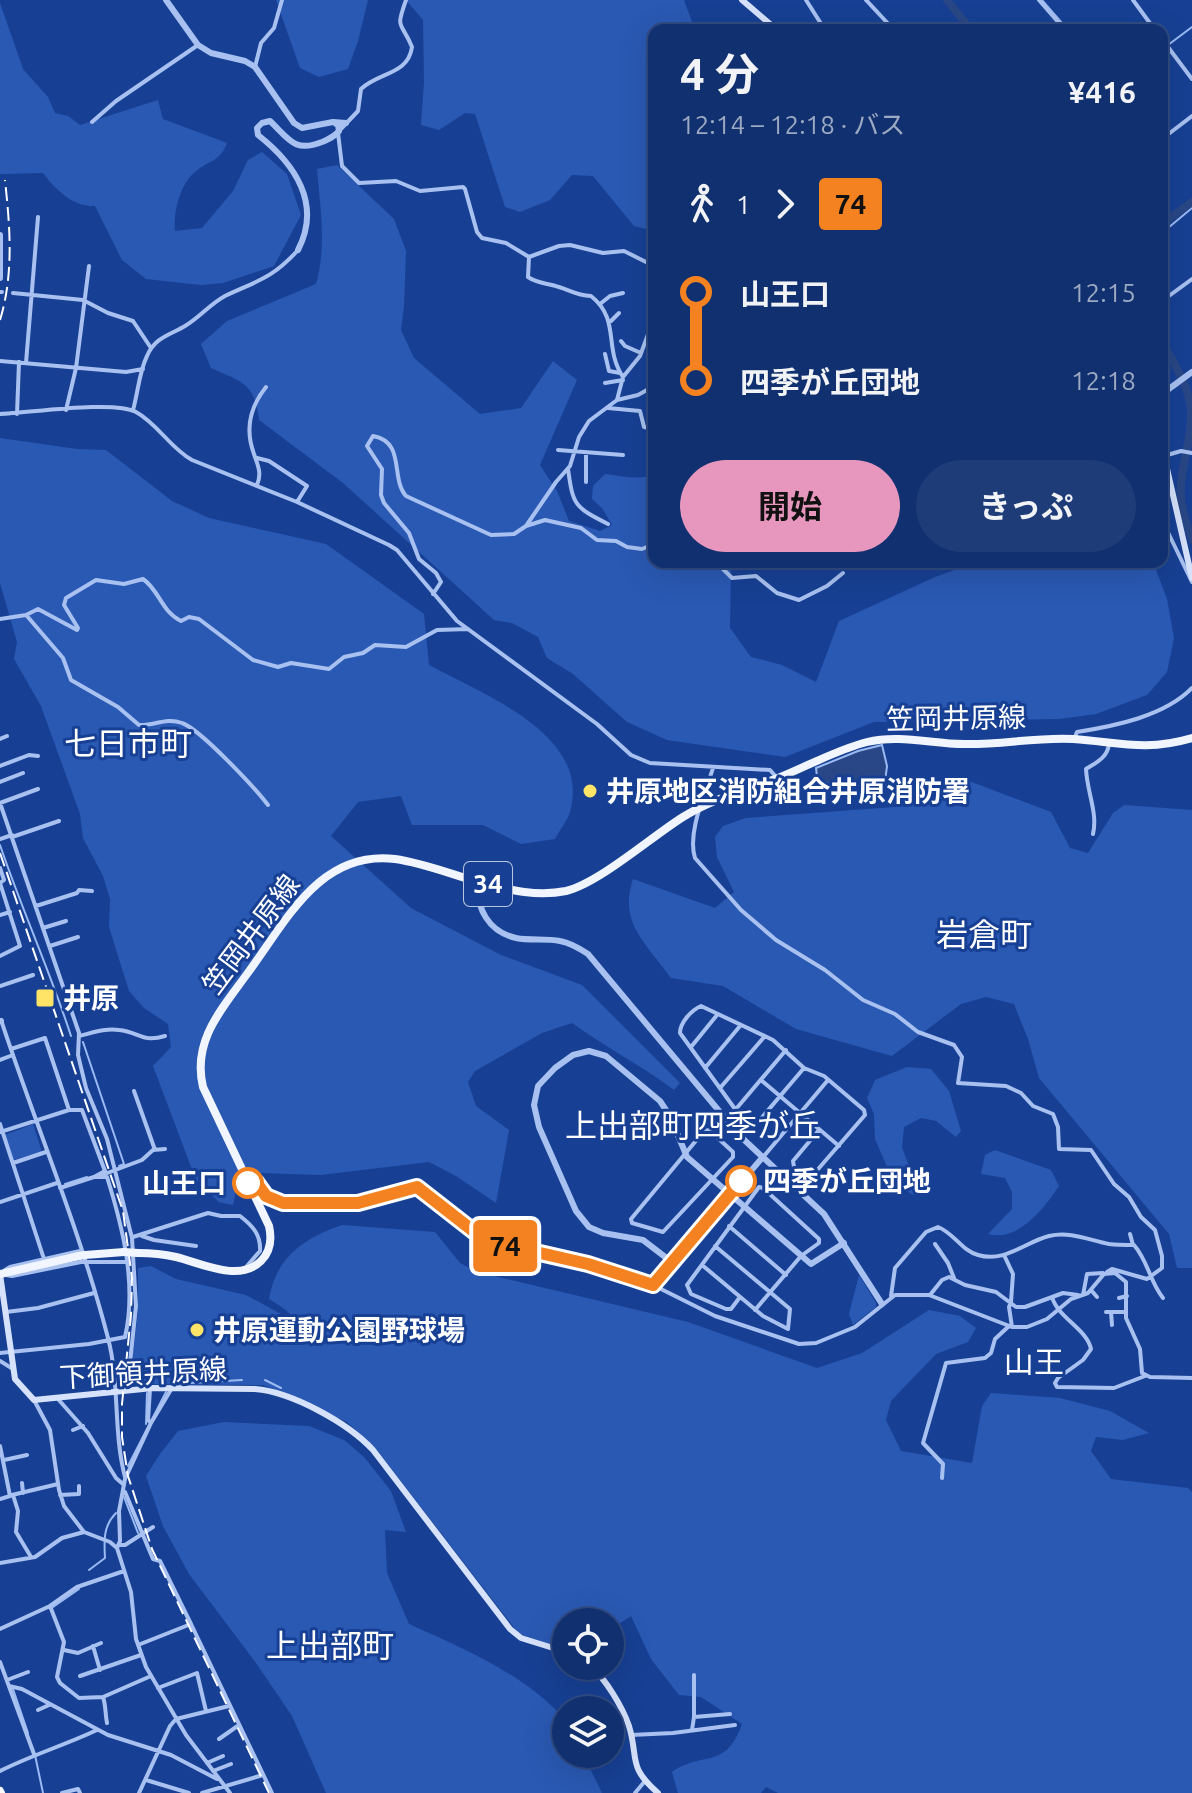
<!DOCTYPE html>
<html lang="ja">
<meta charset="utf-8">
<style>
:root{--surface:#11306f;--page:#1e3c77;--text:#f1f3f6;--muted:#9ca9c3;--line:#304b82;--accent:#e797bd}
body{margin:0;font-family:Ubuntu,"Noto Sans JP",sans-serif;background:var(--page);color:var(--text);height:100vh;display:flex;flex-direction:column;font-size:30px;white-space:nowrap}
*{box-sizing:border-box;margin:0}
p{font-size:26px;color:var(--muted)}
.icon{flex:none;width:44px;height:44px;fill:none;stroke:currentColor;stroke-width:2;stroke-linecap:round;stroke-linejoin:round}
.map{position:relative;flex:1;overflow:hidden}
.panel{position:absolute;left:648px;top:24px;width:520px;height:544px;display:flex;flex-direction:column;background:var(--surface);border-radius:16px;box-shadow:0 8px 32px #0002,0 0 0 2px var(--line)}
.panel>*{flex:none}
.badge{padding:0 16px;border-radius:6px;font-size:28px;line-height:52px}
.tools{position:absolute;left:552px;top:1608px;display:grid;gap:16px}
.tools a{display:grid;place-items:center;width:72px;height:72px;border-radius:50%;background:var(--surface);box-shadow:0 8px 32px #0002,0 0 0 2px var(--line);font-size:40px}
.map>.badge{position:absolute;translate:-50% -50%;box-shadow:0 0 0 4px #fff}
.legs{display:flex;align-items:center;gap:12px;height:88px;padding:0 32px;font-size:26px}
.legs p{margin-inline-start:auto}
.head{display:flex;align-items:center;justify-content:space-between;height:136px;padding:0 32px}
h1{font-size:44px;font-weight:700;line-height:60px}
.action{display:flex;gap:16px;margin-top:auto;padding:16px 32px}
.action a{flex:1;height:92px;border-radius:48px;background:var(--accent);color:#111;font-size:32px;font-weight:700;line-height:92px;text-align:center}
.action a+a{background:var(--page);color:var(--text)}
ul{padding:0 32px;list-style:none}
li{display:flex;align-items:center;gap:28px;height:88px;font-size:30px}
li i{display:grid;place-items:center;width:12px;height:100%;margin:0 10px;background:currentColor}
li i::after{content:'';width:20px;height:20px;margin:-10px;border:6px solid;border-radius:50%;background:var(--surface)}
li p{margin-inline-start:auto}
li:first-child i{background:linear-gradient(#0000 50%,currentColor 0)}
li:last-child i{background:linear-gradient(currentColor 50%,#0000 0)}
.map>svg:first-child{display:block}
</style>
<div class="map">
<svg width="1192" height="1793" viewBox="0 0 1192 1793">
<rect width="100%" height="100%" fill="#174094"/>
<path fill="#2a59b3" d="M276 0H368L358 41 348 69 319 77 300 68Z
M406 0H684L695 30H654V231L634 226 593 176 572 175 550 200 520 212 505 207 475 114 465 113 439 130 421 125 424 82 423 20Z
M0 3 23 69 48 97 55 113 68 116 80 125 158 100 163 119 227 143C220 162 209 160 195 172 180 184 173 213 175 231L202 228 233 191 248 160 262 152 287 174 301 215 274 266 223 283 201 285 146 279 122 260 95 206C73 207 56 190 43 173L0 174Z
M337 165 394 219 406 251 404 306 401 330 414 358 480 414 521 408 553 361 577 380 540 465 557 491 569 521 600 531 612 525 602 508 592 499 593 486 605 474C621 476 640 481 654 474V562H731L730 628 751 657 782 665 816 682 839 621 935 577 977 562H1153L1167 599 1174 638 1167 672 1147 695 1096 714 1059 719 874 722 785 757 667 740 627 722 573 674 547 658 538 637 512 623 494 620 343 483 259 420C255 383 242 382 211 368L201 344 227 321 316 284C327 246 320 207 317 169Z
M0 438 77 449 106 450 172 501 209 518 326 544 424 614 429 665C482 694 592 734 570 812 567 821 559 831 555 839L521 844 483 825H412L401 796 358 802 331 836 411 908 501 955 582 985 680 1083 674 1090C641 1065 605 1047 572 1023L542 1033 475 1071 468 1082 476 1106 509 1130 496 1203 456 1176 429 1162 320 1175 262 1173 238 1180 233 1205 219 1202 196 1180 153 1066 171 1047 168 1024 144 1008 129 991 109 927 110 899 103 876 83 838 80 814 41 706 14 659 17 642 0 583Z
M969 781 1051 812 1070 848 1088 853 1113 813 1124 805 1192 810V1268H1177L1169 1234 1039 1078 1028 1039 1014 1004 986 997 961 1004 892 1056 796 1029 723 986 671 978C647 944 618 923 633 879L715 908 734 892 717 857 715 837 723 826 746 818 908 806 924 798 944 783Z
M907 1067 931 1069 949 1091 961 1131 956 1137 936 1121 921 1118 904 1127 902 1147 916 1186 913 1195 894 1183 875 1139 874 1114 867 1098 875 1080Z
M33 1124 42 1152 13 1160 5 1135Z
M995 1150 1051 1170 1059 1186C1044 1208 1019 1242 988 1234L1012 1209V1192L1005 1178 981 1174 985 1155Z
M342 1225 435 1232 460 1263 477 1272 688 1322 817 1368 862 1353 929 1310 960 1316 976 1328 968 1342 936 1354 891 1401 886 1420 901 1451 972 1463 982 1406 991 1393 1060 1398 1110 1411 1149 1433 1123 1440 1096 1437 1091 1451 1111 1479 1188 1488 1192 1492V1793H778L766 1787 761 1793H678L672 1772C704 1750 725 1771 742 1724L701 1697 679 1695 651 1659 631 1616 610 1630V1622H566V1641L556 1647 519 1634 376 1449 347 1422 263 1385 129 1384 138 1312V1268L151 1266 176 1279 246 1295 301 1325 286 1310 269 1299C276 1257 304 1238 342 1225Z
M859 1275 876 1303V1307L853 1325 849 1314Z
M224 1422 309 1426 344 1440 364 1457 391 1491 406 1532 385 1530 387 1573 409 1624C467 1650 522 1673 566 1720V1754H583L602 1793H326L292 1716 256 1663 189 1574 163 1526 146 1476 160 1454 178 1431Z"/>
<path fill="#294786" stroke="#9bbaf3" stroke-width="2" d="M882 745 887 766 885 782 888 785 860 784 837 789 817 777 816 768 858 751Z"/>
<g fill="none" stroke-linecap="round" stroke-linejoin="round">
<path stroke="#9bbaf3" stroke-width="2" d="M1042 0 1068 30
M1168 45 1192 27
M1162 49 1165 47
M1162 233 1192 208
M0 845C22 910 50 971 71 1036
M83 1042 124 1164 119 1166
M65 1184 87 1177
M265 1380 281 1388
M173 1384 242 1380
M146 1424 147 1393
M128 1466 166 1392
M124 1497 138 1533
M89 1570 105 1558C104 1541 103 1526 116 1513
M53 1607 79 1589
M13 1689 28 1733
M35 1755 43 1793"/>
<path stroke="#294786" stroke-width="8" d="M947 0 971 30
M1162 224 1192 202
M1162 341C1173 362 1189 386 1191 410 1192 437 1183 459 1181 485 1179 503 1186 523 1192 540"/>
<path stroke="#a8c1f0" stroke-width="4" d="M806 0 825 30
M866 0 894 30
M1039 0 1065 30
M1133 0 1155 30
M1162 39 1192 79
M255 67 261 43 274 28 282 0
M92 122 116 101 198 45
M339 131 358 111 361 89C379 72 408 75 412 47 401 20 395 31 406 0
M338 133 342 166 359 183 396 181 420 191 463 187 465 189 477 232 482 238 506 243 529 257
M1162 139 1192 116
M529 257 528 277C538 284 548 283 559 287 572 291 576 295 591 296 621 320 603 347 623 377
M529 257 559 246 570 245 603 253 624 251 654 266
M0 292H2
M13 293 83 300 108 313 133 321 151 348
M1162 301 1192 279
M600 304 610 296 623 293
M611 321 619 313
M621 341 625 346 641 353
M605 354 609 371 620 373
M0 361 126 372 143 369
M26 363 38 217
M605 383 623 380
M617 400 638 395 654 386
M608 408 640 411 644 427 654 429
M66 410 76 368 89 266
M133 410C138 393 139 372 147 356 155 337 170 335 185 326 199 318 210 304 225 296 257 281 273 278 298 250
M0 414C30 413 113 400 136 412 158 424 170 448 192 460L297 502 389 545 397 550 457 621 597 724 631 755 650 763 770 770 777 778
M17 414 19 362
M558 450 623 455
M586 453V482
M1164 456 1181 451 1192 453
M257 458 269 461 307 486 297 502
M568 469C573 505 574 507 608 524
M257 485C262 473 258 466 254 454 245 430 250 407 266 387
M1162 507 1171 491
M1162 520 1192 582
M526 526 556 482 570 466 579 437 589 421 617 400 623 377 640 356 654 318
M716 562 732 578 756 576 777 593 799 600 827 586 843 573
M433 594 441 582 436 573 419 559 409 533 384 503 381 495 382 469 367 446 373 436C406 442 390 478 406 496L491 535 514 534 526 526 545 520 581 528 597 540 616 541 627 547 642 549 654 544
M27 616 63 658 71 680 118 707 139 725C154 726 166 717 182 723 200 729 255 788 268 805
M0 619 26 615 38 609 77 630 78 628 64 605 66 598 96 580 124 584 143 579C160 591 161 611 181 621L189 617 199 619 253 660 278 667 291 663 329 669 344 657 363 653 375 645 406 647 437 630 468 629
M1075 737 1077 732C1115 726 1165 716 1192 688
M0 739 7 736
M0 766 29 755 38 756
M713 768C705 794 687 833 695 858L741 910 776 940 825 970 863 1000 895 1014 918 1032 954 1045 962 1057 958 1083 1006 1086 1021 1093 1033 1106 1053 1114 1058 1127 1059 1149 1091 1150 1114 1184 1129 1197 1141 1217 1155 1230 1162 1256V1268L1147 1279 1112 1269 1107 1272
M0 782 23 773
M0 803 79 1033 78 1055 86 1088 107 1139 132 1238 136 1306 127 1391
M0 803 38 789
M1093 834C1098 813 1087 792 1086 769 1096 763 1108 757 1109 744
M12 837 59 821
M0 839 12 835
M0 868 4 880 0 883
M0 883 20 946 0 956
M36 906 77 893 79 890 92 891
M0 915 10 912
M43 928 66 921
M50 946 78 937
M0 986 33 975
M1 1020C36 1126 80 1230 108 1338 120 1384 113 1432 125 1477
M79 1036C92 1033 105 1028 119 1030 139 1032 142 1043 165 1036
M691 1047 717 1015
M11 1049 45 1038 69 1110
M0 1060 13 1055
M705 1068 740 1026
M761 1080 839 1146
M720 1088 765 1036
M134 1091 155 1150
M736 1109 786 1050
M0 1124 44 1259
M709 1130 733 1152V1157L663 1232 632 1223 631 1219 704 1131Z
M0 1132 69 1110H82L105 1171 94 1177H107C123 1228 137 1285 125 1337L89 1344 0 1353
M764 1156 828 1080
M13 1163 46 1152
M102 1175 142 1160 153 1150 165 1149
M809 1179 794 1167 793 1161 819 1130
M250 1182H256L266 1196 283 1203H358L417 1187 481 1237 492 1242 623 1274 653 1285 715 1316 799 1344 816 1343 855 1327 895 1295H929L1012 1327H1027L1047 1319 1071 1299 1088 1293 1104 1274 1115 1273 1126 1282V1318L1140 1349 1142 1373 1150 1377 1192 1378
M60 1188 94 1177
M800 1190 865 1115 864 1110 824 1076 804 1068 773 1040 701 1006C692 1010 680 1022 680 1033L748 1127 753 1128 804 1068
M0 1202 57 1183
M729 1226 786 1275
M1130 1234 1133 1245
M142 1236 154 1240 196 1246
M133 1237 208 1213 221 1216H240C253 1226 261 1235 260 1251L247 1266
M935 1244 948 1263 954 1278
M1004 1255 1013 1274 1011 1302 1009 1307 1012 1327
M702 1265 763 1316 788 1329 790 1309 715 1246
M5 1270 10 1267 80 1251
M6 1275 12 1276 81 1262H127
M1091 1290 1097 1297
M930 1295 942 1280 949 1277 965 1285 996 1292 1016 1307H1025L1063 1293 1078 1295
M1083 1295 1087 1274 1103 1273
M891 1296 895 1268 926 1232 938 1227C954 1233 962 1251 978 1255 1005 1263 1025 1242 1049 1236 1070 1231 1089 1240 1109 1244 1117 1245 1126 1245 1134 1245 1148 1261 1150 1282 1163 1298
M740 1297 731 1309H726L691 1294 687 1285 759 1187 763 1188 819 1239V1243L801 1256 755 1310
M1052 1297C1058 1318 1087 1329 1091 1349L1083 1360 1058 1378 1055 1383 1057 1387 1114 1388 1145 1376
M1119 1298 1127 1296
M6 1312 38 1308 94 1293
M1106 1312H1126
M1111 1312 1112 1325
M0 1361 13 1369
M58 1399 88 1433 116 1478 124 1485
M34 1400 50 1430 59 1490 64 1506 84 1532 110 1542 117 1548 131 1592 136 1639 146 1667 186 1735 230 1793
M151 1423 172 1388
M73 1430 83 1426
M0 1446 10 1496 0 1499
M4 1460 27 1455
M942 1478 943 1464 923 1443 946 1363 985 1358 991 1353 995 1339 1009 1326
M22 1483 23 1493
M125 1492 153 1559 160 1561 191 1624
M12 1495 58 1484
M13 1495 18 1511 16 1532 31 1557
M60 1495 79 1494V1486
M119 1545H125L153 1527
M117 1548 120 1541 119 1511 125 1479 151 1423 148 1420 150 1389
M0 1563 35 1557 62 1538 84 1532
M50 1606 64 1642 57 1677 60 1683 79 1698 103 1697 151 1676
M0 1629 50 1606 77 1587 124 1571
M138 1645 191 1624 272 1793
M93 1646 100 1670
M64 1650 78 1653 101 1643
M0 1662 34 1754
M694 1675V1717
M80 1676 141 1655
M7 1680 28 1672
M9 1686 22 1689 108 1735 171 1755 217 1779
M158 1688 197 1673 206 1711
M103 1697C106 1706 105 1713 107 1723
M38 1710 49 1705
M692 1730 694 1717 730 1714
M631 1735 673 1733 735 1725
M219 1739 239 1725
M207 1763 223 1756
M0 1771C32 1755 65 1745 97 1730
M213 1771 231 1764
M146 1780 189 1793
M62 1793 78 1789 80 1793
M139 1793 170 1726 176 1719 229 1706
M202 1793 263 1775
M635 1793 645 1781"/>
<path stroke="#a8c1f0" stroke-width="6" d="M166 0 198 45 211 53 245 61 255 67 294 123 302 128 333 122 338 125 339 131C334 137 329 139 322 142 294 153 289 139 270 121L262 123 257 128 258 135C295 164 322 204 298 250
M333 122 346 123
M0 235V278
M1162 394 1192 372
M479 882C475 908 489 932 516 938 530 941 546 938 560 941 571 943 579 948 588 954L740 1136 824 1214 882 1304
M0 1021H1
M673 1263 643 1240 603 1233 589 1227 576 1211 539 1127 534 1105 538 1086 555 1068 573 1055 589 1051 606 1056 660 1101 670 1116 687 1157 811 1264 844 1243
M653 1285 762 1158"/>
<path stroke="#d6e2fb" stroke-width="6" d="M742 0 777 30
M1162 447 1192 578
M0 1274 15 1379 34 1400 153 1388 255 1389C292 1392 348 1423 373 1450L510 1629 521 1638 566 1652
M591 1666C606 1680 622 1706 629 1726 639 1759 627 1766 658 1793"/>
<path stroke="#f1f5ff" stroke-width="8" d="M138 1253C151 1253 163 1254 176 1257 201 1263 239 1283 261 1261 271 1251 272 1239 269 1226L203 1087C192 1041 221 1010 247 974 286 922 319 850 395 859 424 863 453 875 482 883 510 890 537 897 566 891 599 883 651 837 683 817 712 799 746 790 778 778 808 766 836 750 867 742 900 734 932 744 964 744 1000 745 1036 737 1073 739 1119 742 1144 752 1192 738
M85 1255 124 1252
M0 1274 79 1256"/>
<path stroke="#f8faff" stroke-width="8" d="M0 1791 1 1793"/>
<path stroke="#fff" stroke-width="2" stroke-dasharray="14 6" stroke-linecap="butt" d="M0 320C14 274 10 227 5 180
M0 853 123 1211 132 1278 131 1315 122 1404V1437L128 1476 152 1549 269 1793"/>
<path stroke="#f1f5ff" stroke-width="8" d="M124 1252 138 1253
M79 1256 85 1255"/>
</g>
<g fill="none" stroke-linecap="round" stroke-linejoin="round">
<defs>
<path id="line-1" d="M248 1183 256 1182 266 1196 283 1203H358L417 1187 481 1237 492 1242 588 1264 653 1285 741 1181"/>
</defs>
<use href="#line-1" stroke="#fff" stroke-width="18"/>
<use href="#line-1" stroke="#f58220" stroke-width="12"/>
</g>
<g fill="#ffe467" stroke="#174094" stroke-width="3">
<circle cx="590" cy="791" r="8"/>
<rect x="35" y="988" width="20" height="20" rx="4"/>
<circle cx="197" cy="1330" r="8"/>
</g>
<g fill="#fff" stroke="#f58220" stroke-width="4">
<circle cx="741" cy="1181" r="14"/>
<circle cx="248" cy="1183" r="14"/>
</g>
<g text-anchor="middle" stroke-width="6" stroke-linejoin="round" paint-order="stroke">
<rect fill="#174094" stroke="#b9c6df" stroke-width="2" x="464" y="862" width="48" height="44" rx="6"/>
<g font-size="26" font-weight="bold" fill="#fff">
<text x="488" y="893">34</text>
</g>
<g font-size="28" fill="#fff" stroke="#174094">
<text transform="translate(956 718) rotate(-1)" y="10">笠岡井原線</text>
<text transform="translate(251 934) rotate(-53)" y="10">笠岡井原線</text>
<text transform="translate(143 1373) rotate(-3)" y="10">下御領井原線</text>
</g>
<g font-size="28" font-weight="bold" fill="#fff" stroke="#174094" text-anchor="start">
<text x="606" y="801">井原地区消防組合井原消防署</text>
<text x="63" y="1008">井原</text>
<text x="213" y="1340">井原運動公園野球場</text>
</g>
<g font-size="28" font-weight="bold" fill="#fff" stroke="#174094" text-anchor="start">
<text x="763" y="1191">四季が丘団地</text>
<text x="226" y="1193" text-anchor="end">山王口</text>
</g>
<g font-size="30" fill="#fff" stroke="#174094">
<text x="1034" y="1373">山王</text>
</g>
<g font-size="32" fill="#fff" stroke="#174094">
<text x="128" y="755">七日市町</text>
<text x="984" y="946">岩倉町</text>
<text x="693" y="1137">上出部町四季が丘</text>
<text x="330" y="1657">上出部町</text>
</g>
</g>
</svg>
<div class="tools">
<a><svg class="icon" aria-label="locate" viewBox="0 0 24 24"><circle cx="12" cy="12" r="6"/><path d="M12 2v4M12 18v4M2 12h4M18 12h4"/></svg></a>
<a><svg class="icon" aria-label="layers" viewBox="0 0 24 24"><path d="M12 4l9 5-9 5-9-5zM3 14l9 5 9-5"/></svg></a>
</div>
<b class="badge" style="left:505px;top:1246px;background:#f58220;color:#111">74</b>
<section class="panel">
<div class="head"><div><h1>4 分</h1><p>12:14 – 12:18 · バス</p></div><b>¥416</b></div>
<div class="legs"><svg class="icon" aria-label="walk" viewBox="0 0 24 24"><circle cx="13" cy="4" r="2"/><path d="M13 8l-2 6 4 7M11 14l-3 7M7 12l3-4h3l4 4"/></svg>1<svg class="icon" aria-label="forward" viewBox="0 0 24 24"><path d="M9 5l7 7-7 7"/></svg><b class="badge" style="background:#f58220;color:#111">74</b></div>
<ul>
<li><i style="color:#f58220"></i><b>山王口</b><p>12:15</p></li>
<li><i style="color:#f58220"></i><b>四季が丘団地</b><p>12:18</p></li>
</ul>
<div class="action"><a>開始</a><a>きっぷ</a></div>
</section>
</div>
